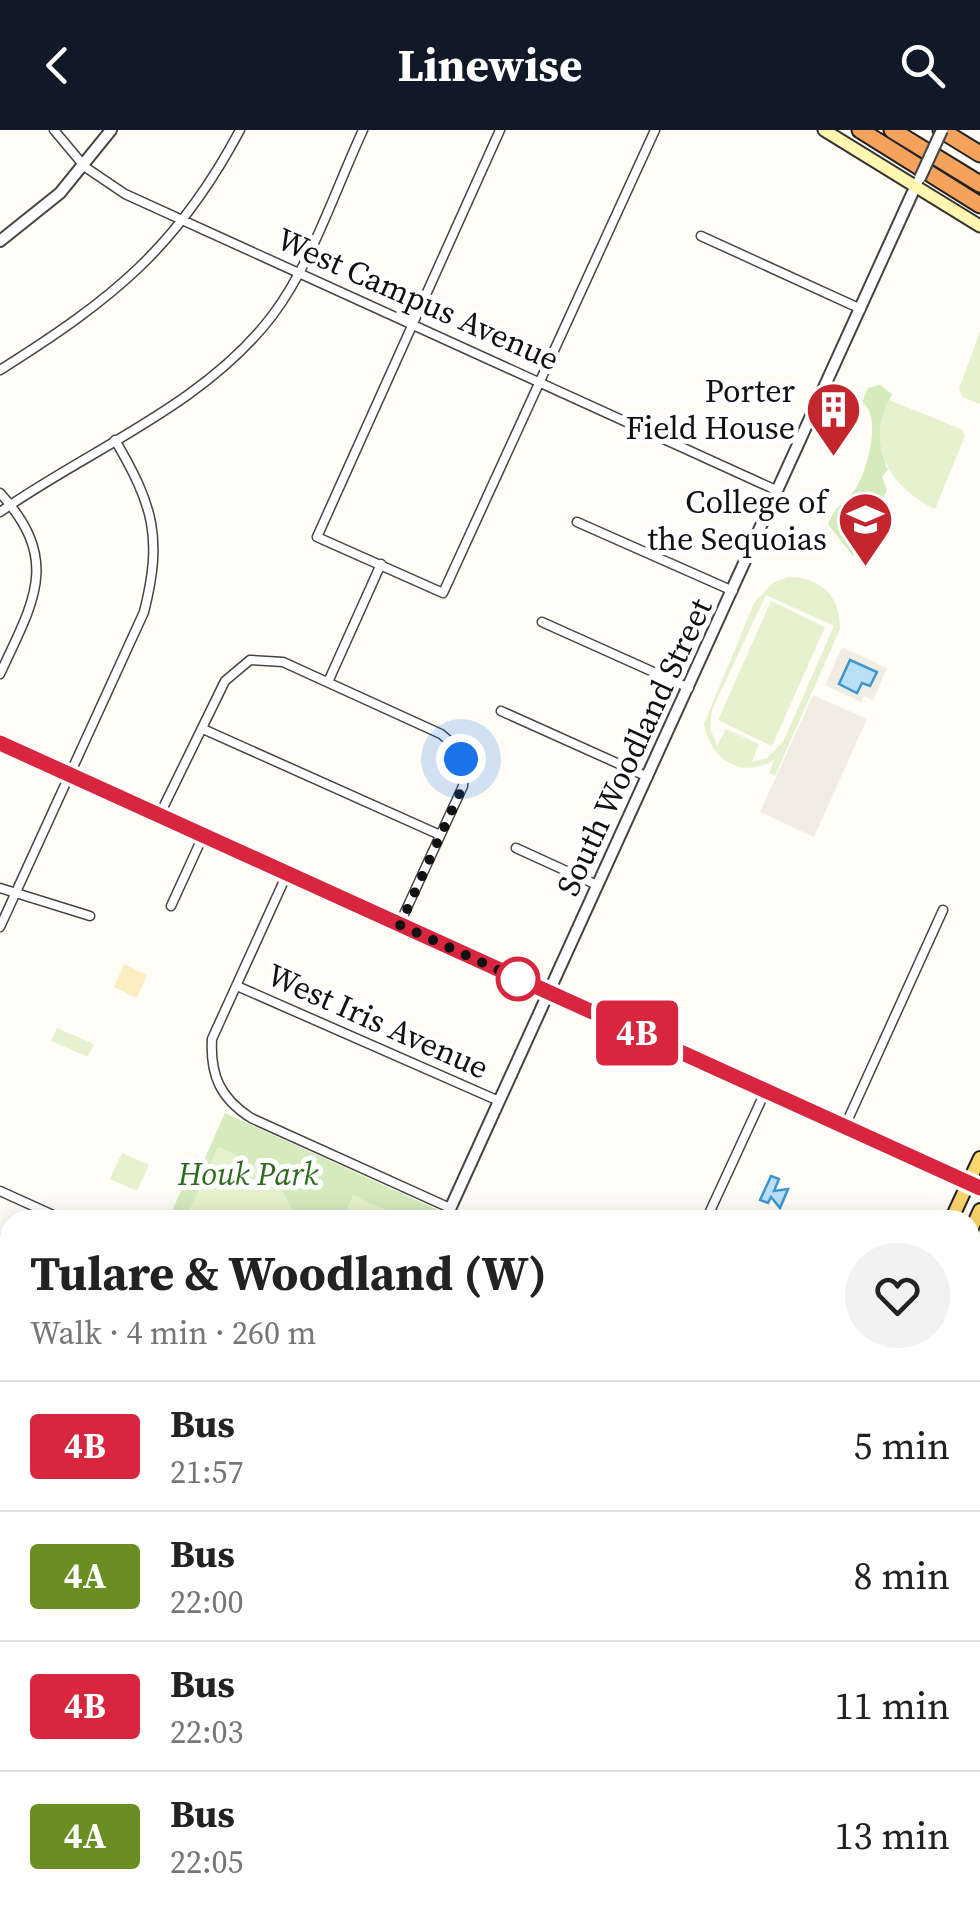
<!DOCTYPE html>
<meta charset="utf-8">
<style>
:root{--surface:#fff;--page:#f2f2f2;--text:#222;--muted:#767676;--line:#e0e0e0;--accent:#111827}
body{margin:0;font-family:"Source Serif 4",serif;background:var(--page);color:var(--text);height:100vh;display:flex;flex-direction:column;font-size:38px;white-space:nowrap}
*{box-sizing:border-box;margin:0}
p{font-size:32px;color:var(--muted)}
.icon{flex:none;width:55px;height:55px;fill:none;stroke:currentColor;stroke-width:2;stroke-linecap:round;stroke-linejoin:round}
.map{position:relative;flex:1;overflow:hidden}
.side{position:absolute;left:0px;top:1080px;width:980px;height:712px;display:flex;flex-direction:column;background:var(--surface);border-radius:30px 30px 0 0;box-shadow:0 5px 25px #0003}
.side>*{flex:none}
.badge{padding:0 20px;border-radius:8px;font-size:35px;line-height:65px}
.you{position:absolute;width:50px;height:50px;margin:-25px;border:8px solid #fff;border-radius:50%;background:#1a73e8;box-shadow:0 0 0 15px #1a73e833}
.map>.badge{position:absolute;translate:-50% -50%;box-shadow:0 0 0 5px #fff}
.round{display:grid;place-items:center;flex:none;width:105px;height:105px;border-radius:52px;background:var(--page)}
.overview{display:flex;align-items:center;justify-content:space-between;height:170px;padding:0 30px}
h1{font-size:48px;font-weight:700;line-height:75px}
ul{padding:0;list-style:none}
li{display:flex;align-items:center;gap:30px;height:130px;padding:0 30px;border-top:2px solid var(--line)}
li div{flex:1}
li b{display:block;font-size:38px}
li em{font-style:normal}
li .badge{min-width:110px;font-weight:700;text-align:center}
header{display:flex;justify-content:space-between;align-items:center;height:130px;padding:0 30px;background:var(--accent);color:#fff;font-size:45px;font-weight:700}
.map>svg:first-child{display:block}
</style>
<header><svg class="icon" aria-label="back" viewBox="0 0 24 24"><path d="M15 5l-7 7 7 7"/></svg>Linewise<svg class="icon" aria-label="search" viewBox="0 0 24 24"><circle cx="10" cy="10" r="6"/><path d="M15 15l6 6"/></svg></header>
<div class="map">
<svg width="980" height="1792" viewBox="0 0 980 1792">
<rect width="100%" height="100%" fill="#fffdf5"/>
<path fill="#d5ebbd" d="M880 255 892 264C881 284 878 319 888 340L882 346 887 360 853 426 828 394C838 373 839 378 851 365 867 348 883 285 862 272L868 258Z
M225 983 440 1081 436 1090H168L196 1027 204 1030Z"/>
<path fill="#fbeec1" d="M124 834 147 845 137 868 114 857Z"/>
<path fill="#e6f2cf" fill-rule="evenodd" d="M980 201V274L963 267 959 259Z
M889 270 961 299 965 306 935 379C893 359 864 317 889 270Z
M788 447C820 447 841 466 840 499L775 646 769 643 774 630C741 650 710 629 704 594L754 473 773 453ZM766 465 834 496 783 612 767 628 752 632 759 614 726 599 717 616 710 598 712 580Z
M771 471 825 497 772 616 718 590Z
M57 898 94 914 88 927 51 911Z
M218 1017C255 1033 284 1049 295 1090H185Z
M122 1023 149 1035 137 1061 110 1049Z
M353 1065 407 1090H342Z"/>
<path fill="#f1ede2" d="M842 517 887 538 873 570 864 566 861 572 825 555Z
M813 565 867 589 814 707 760 682Z"/>
<path fill="#b9e0f7" stroke="#3f96cf" stroke-width="2.5" d="M850 530 877 542 870 556 862 553 857 563 839 554Z
M771 1046 779 1049 774 1061 788 1059 780 1078 771 1067 768 1073 760 1070Z"/>
<g fill="none" stroke-linecap="round" stroke-linejoin="round">
<path stroke="#b9e0f7" stroke-width="9" d="M0 1395 10 1392
M970 1584 980 1588"/>
<defs>
<path id="minor" d="M54 0 85 37 125 64 778 361
M500 0 317 407 443 463 655 0
M701 106 861 179
M0 240C111 170 177 119 240 0
M0 363C62 431 33 472 0 544
M0 382C90 319 204 275 272 186 311 135 336 58 363 0
M577 392 733 461
M542 492 689 558
M328 552 381 434
M501 581 648 647
M203 599 440 705
M159 686 225 551 250 530 283 532 441 604 454 615 464 639 463 656 399 795
M516 718 597 755
M287 744 212 909C210 945 220 968 251 988L450 1078
M0 758 90 786
M171 776 203 706
M0 797 144 482C163 407 153 375 115 310
M237 856 499 971
M845 996 943 780
M0 1061 64 1090
M706 1090 765 962
M0 1179 10 1184
M0 1334 10 1331
M0 1450 10 1447
M970 1544 980 1522
M970 1645 980 1650
M0 1766 10 1770
M38 1782 59 1792
M73 1792 78 1782
M183 1792 187 1782
M855 1792 860 1782"/>
<path id="tertiary" d="M0 111 60 63 111 0
M0 613 980 1058
M445 1090 917 53"/>
<path id="secondary" d="M824 0 980 96
M0 1657 10 1661
M278 1782 299 1792"/>
<path id="primary" d="M951 1090 980 1028
M970 1102 980 1080
M634 1792 638 1782
M656 1792 661 1782"/>
<path id="motorway" d="M860 0 980 75
M892 0 980 54
M941 0 980 24"/>
</defs>
<use href="#minor" stroke="#444" stroke-width="11"/>
<use href="#tertiary" stroke="#444" stroke-width="14"/>
<use href="#secondary" stroke="#333" stroke-width="15"/>
<use href="#primary" stroke="#222" stroke-width="16"/>
<use href="#motorway" stroke="#222" stroke-width="19"/>
<use href="#minor" stroke="#fff" stroke-width="8"/>
<use href="#tertiary" stroke="#fff" stroke-width="10"/>
<use href="#secondary" stroke="#fff6b0" stroke-width="11"/>
<use href="#primary" stroke="#f9d66b" stroke-width="12"/>
<use href="#motorway" stroke="#f5a25d" stroke-width="15"/>
<defs>
<path id="tertiary-bridge" d="M920 48 942 0"/>
</defs>
<use href="#tertiary-bridge" stroke="#444" stroke-width="14" stroke-linecap="butt"/>
<use href="#tertiary-bridge" stroke="#fff" stroke-width="10"/>
</g>
<g fill="none" stroke-linecap="round" stroke-linejoin="round">
<defs>
<path id="line" d="M0 613 980 1058"/>
</defs>
<use href="#line" stroke="#fff" stroke-width="22"/>
<use href="#line" stroke="#d7263d" stroke-width="15"/>
<path stroke="#111" stroke-width="10" stroke-dasharray="0 18" d="M461 629 463 656 400 795 518 849"/>
</g>
<defs>
<symbol id="building-pin" viewBox="-11 -11 22 30"><path d="M0 17L-7.5 6A9.5 9.5 0 1 1 7.5 6Z" fill="#c4262e" stroke="#fff"/><path d="M-4-6H4V6H1V3H-1V6H-4ZM-2.5-4.3h1.7v1.8h-1.7ZM.8-4.3h1.7v1.8H.8ZM-2.5-1h1.7V.8h-1.7ZM.8-1h1.7V.8H.8Z" fill="#fff"/></symbol>
<symbol id="university-pin" viewBox="-11 -11 22 30"><path d="M0 17L-7.5 6A9.5 9.5 0 1 1 7.5 6Z" fill="#c4262e" stroke="#fff"/><path d="M0-5L7-2L0 1L-7-2ZM-4 1L0 2.5L4 1V4Q0 6-4 4Z" fill="#fff"/></symbol>
</defs>
<g fill-rule="evenodd">
<use href="#building-pin" x="802" y="248" width="63" height="86"/>
<use href="#university-pin" x="834" y="358" width="63" height="86"/>
</g>
<circle fill="#fff" stroke="#d7263d" stroke-width="5" cx="518" cy="849" r="20"/>
<g text-anchor="middle" stroke-width="10" stroke-linejoin="round" paint-order="stroke">
<g font-size="32" fill="#111" stroke="#fff">
<text transform="translate(418 169) rotate(24)" y="11">West Campus Avenue</text>
<text transform="translate(634 617) rotate(-65)" y="11">South Woodland Street</text>
<text transform="translate(378 891) rotate(24)" y="11">West Iris Avenue</text>
</g>
<g font-size="32" fill="#111" stroke="#fff" text-anchor="end">
<text x="795" y="272">Porter<tspan x="795" dy="37">Field House</tspan></text>
<text x="827" y="383">College of<tspan x="827" dy="37">the Sequoias</tspan></text>
</g>
<g font-size="32" font-style="italic" fill="#2f6b1f" stroke="#fff">
<text x="248" y="1055">Houk Park</text>
</g>
</g>
</svg>
<div class="you" style="left:461px;top:629px"></div>
<b class="badge" style="left:637px;top:903px;background:#d7263d;color:#fff">4B</b>
<section class="side">
<div class="overview"><div><h1>Tulare &amp; Woodland (W)</h1><p>Walk · 4 min · 260 m</p></div><a class="round"><svg class="icon" aria-label="heart" viewBox="0 0 24 24"><path d="M12 20l-8-8c-3-5 5-10 8-4 3-6 11-1 8 4z"/></svg></a></div>
<ul>
<li><span class="badge" style="background:#d7263d;color:#fff">4B</span><div><b>Bus</b><p>21:57</p></div><em>5 min</em></li>
<li><span class="badge" style="background:#6b8e23;color:#fff">4A</span><div><b>Bus</b><p>22:00</p></div><em>8 min</em></li>
<li><span class="badge" style="background:#d7263d;color:#fff">4B</span><div><b>Bus</b><p>22:03</p></div><em>11 min</em></li>
<li><span class="badge" style="background:#6b8e23;color:#fff">4A</span><div><b>Bus</b><p>22:05</p></div><em>13 min</em></li>
</ul>
</section>
</div>
